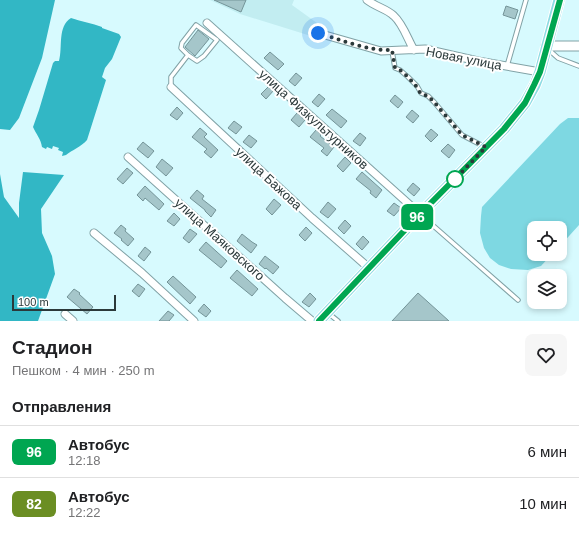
<!DOCTYPE html>
<html lang="ru">
<meta charset="utf-8">
<style>
:root{--surface:#fff;--page:#f6f6f6;--text:#202124;--muted:#757577;--line:#e0e0e0}
body{margin:0;font-family:Arial,sans-serif;background:var(--page);color:var(--text);height:100vh;display:flex;flex-direction:column;font-size:15px;white-space:nowrap}
*{box-sizing:border-box;margin:0}
p{font-size:13px;color:var(--muted)}
.icon{flex:none;width:22px;height:22px;fill:none;stroke:currentColor;stroke-width:2;stroke-linecap:round;stroke-linejoin:round}
.map{position:relative;height:321px;overflow:hidden}
.drawer{display:flex;flex-direction:column;background:var(--surface);flex:1}
.drawer>*{flex:none}
.badge{padding:0 8px;border-radius:6px;font-size:14px;line-height:26px}
.fabs{position:absolute;left:527px;top:221px;display:grid;gap:8px}
.fabs a{display:grid;place-items:center;width:40px;height:40px;border-radius:8px;background:var(--surface);box-shadow:0 2px 6px #0003;font-size:20px}
.scale{position:absolute;left:12px;bottom:10px;width:104px;box-sizing:border-box;padding-left:4px;border:2px solid #2b393a;border-top:0;font-size:11px;line-height:14px;white-space:nowrap;color:#2b393a;-webkit-text-stroke:3px #fff;paint-order:stroke}
.you{position:absolute;width:20px;height:20px;margin:-10px;border:3px solid #fff;border-radius:50%;background:#1a73e8;box-shadow:0 0 0 6px #1a73e833}
.map>.badge{position:absolute;translate:-50% -50%;box-shadow:0 0 0 2px #fff}
h2{padding:0 12px;font-size:15px;line-height:36px}
.round{display:grid;place-items:center;flex:none;width:42px;height:42px;border-radius:8px;background:var(--page)}
.summary{display:flex;align-items:center;justify-content:space-between;height:68px;padding:0 12px}
h1{font-size:19px;font-weight:800;line-height:30px}
ul{padding:0;list-style:none}
li{display:flex;align-items:center;gap:12px;height:52px;padding:0 12px;border-top:1px solid var(--line)}
li div{flex:1}
li b{display:block;font-size:15px}
li em{font-style:normal}
li .badge{min-width:44px;font-weight:700;text-align:center}
.map>svg:first-child{display:block}
</style>
<div class="map">
<svg width="579" height="321" viewBox="0 0 579 321">
<rect width="100%" height="100%" fill="#d7fafe"/>
<path fill="#c2edf1" d="M210 0H294L292 5 317 23 311 36 240 14Z"/>
<path fill="#7ed8e2" d="M568 118H579V225L560 246V228H534V254H552L541 266 528 270 511 269 499 265 490 258 484 248 480 233 481 216 482 207 560 124Z"/>
<path fill="#32b7c5" d="M0 0H55L42 58 19 118 10 130 0 129Z
M71 18C82 22 92 23 102 27V28L119 34 121 37 112 59 105 68 102 77 106 80 87 140C81 147 72 150 66 155L62 156 63 152 58 150 59 148 53 146 52 149 47 147 46 149 42 147C41 139 36 134 33 127L39 110 53 63 55 61H59C63 47 57 27 71 18Z
M23 172 64 175 41 209 42 233 52 256 55 274 38 321H0V174L4 197 19 218V203Z"/>
<path fill="#a5c6ca" stroke="#749498" d="M214 0H246L241 12Z
M506 6 518 10 515 19 503 15Z
M198 30 209 39 195 56 185 47Z
M270 52 284 64 278 70 264 58Z
M296 73 302 78 295 86 289 81Z
M269 86 274 90 266 99 261 94Z
M319 94 325 99 318 107 312 102Z
M395 95 403 102 398 108 390 101Z
M177 107 183 113 177 120 170 115Z
M332 109 347 121 341 128 326 115Z
M412 110 419 116 413 123 406 117Z
M297 113 305 120 299 127 291 120Z
M234 121 242 127 236 134 228 128Z
M200 128 207 134 204 137 218 150 211 158 204 152 207 149 192 137Z
M431 129 438 135 431 142 425 136Z
M316 130 321 135 320 136 334 147 327 156 321 151 324 148 310 137Z
M360 133 366 138 360 146 353 141Z
M249 135 257 141 251 148 243 142Z
M143 142 154 151 148 158 137 149Z
M448 144 455 150 449 158 441 151Z
M345 157 351 163 343 172 337 166Z
M162 159 173 168 166 176 156 167Z
M127 168 133 173 123 184 117 179Z
M362 172 382 190 376 198 370 193 371 191 356 179Z
M413 183 420 189 414 196 407 190Z
M145 186 164 204 159 210 145 198 143 201 137 195Z
M197 190 204 196 202 199 216 210 211 217 205 211V210L190 198Z
M274 199 281 205 272 215 266 209Z
M328 202 336 209 328 218 320 212Z
M394 203 401 208 394 216 387 211Z
M174 213 180 219 174 226 167 221Z
M345 220 351 226 344 234 338 228Z
M121 225 126 229 125 231 134 239 128 246 121 240 122 239 114 233Z
M306 227 312 233 305 241 299 235Z
M190 229 197 234 189 243 183 238Z
M242 234 252 242 257 245 251 253 237 241Z
M363 236 369 242 362 250 356 244Z
M206 242 227 261 221 268 199 250Z
M145 247 151 252 144 261 138 256Z
M265 256 279 267 273 274 266 268 265 269 259 264Z
M237 270 258 289 252 296 230 278Z
M173 276 196 297 190 304 167 282Z
M138 284 145 289 139 297 132 291Z
M74 289 80 293 79 294 93 307 87 314 67 297Z
M310 293 316 299 309 307 302 302Z
M418 293 449 321H392Z
M204 304 211 311 206 317 198 311Z
M168 311 174 315 169 321H159Z"/>
<g fill="none" stroke-linecap="round" stroke-linejoin="round">
<defs>
<path id="service" d="M548 49 558 58 579 66
M392 51 395 68 400 70 408 77 417 86 421 93 428 96 434 102 462 135 485 147
M507 66 526 0
M171 87V77L188 55 181 48 182 43 196 25 217 40 204 56 197 61 188 55
M421 215 518 300
M328 313 338 321"/>
<path id="minor" d="M367 0C376 7 387 9 394 16 403 24 408 40 414 50
M207 23 420 214
M318 33 381 51 425 49 478 61 540 72
M171 87 312 218 369 268
M128 157 285 298 312 321
M94 233 142 273 194 321
M65 314 73 321"/>
<path id="tertiary" d="M546 46H579"/>
<path id="primary" d="M319 321 420 214 504 129 525 103 535 85 540 72 559 0"/>
</defs>
<use href="#service" stroke="#81a2a6" stroke-width="5.5"/>
<use href="#minor" stroke="#81a2a6" stroke-width="9"/>
<use href="#tertiary" stroke="#81a2a6" stroke-width="11"/>
<use href="#primary" stroke="#fff" stroke-width="13"/>
<use href="#service" stroke="#fff" stroke-width="3.5"/>
<use href="#minor" stroke="#fff" stroke-width="7"/>
<use href="#tertiary" stroke="#fff" stroke-width="9"/>
<use href="#primary" stroke="#8cdbe3" stroke-width="11"/>
</g>
<g fill="none" stroke-linecap="round" stroke-linejoin="round">
<defs>
<path id="line" d="M319 321 420 214 504 129 525 103 534 85 540 72 560 0"/>
</defs>
<use href="#line" stroke="#fff" stroke-width="9"/>
<use href="#line" stroke="#00a651" stroke-width="6"/>
<path stroke="#2b393a" stroke-width="4" stroke-dasharray="0 7.2" d="M318 33C341 40 368 51 392 50L395 68 400 70 408 77 416 86 421 94 428 96 434 102 462 135 486 147 455 179"/>
</g>
<circle fill="#fff" stroke="#00a651" stroke-width="2" cx="455" cy="179" r="8"/>
<g text-anchor="middle" stroke-width="4" stroke-linejoin="round" paint-order="stroke">
<g font-size="13" fill="#2b393a" stroke="#fff">
<text transform="translate(464 58) rotate(11)" y="5">Новая улица</text>
<text transform="translate(314 119) rotate(42)" y="5">улица Физкультурников</text>
<text transform="translate(269 178) rotate(43)" y="5">улица Бажова</text>
<text transform="translate(220 239) rotate(42)" y="5">улица Маяковского</text>
</g>
</g>
</svg>
<div class="fabs">
<a><svg class="icon" aria-label="locate" viewBox="0 0 24 24"><circle cx="12" cy="12" r="6"/><path d="M12 2v4M12 18v4M2 12h4M18 12h4"/></svg></a>
<a><svg class="icon" aria-label="layers" viewBox="0 0 24 24"><path d="M12 4l9 5-9 5-9-5zM3 14l9 5 9-5"/></svg></a>
</div>
<div class="scale">100 m</div>
<div class="you" style="left:318px;top:33px"></div>
<b class="badge" style="left:417px;top:217px;background:#00a651;color:#fff">96</b>
</div>
<section class="drawer">
<div class="summary"><div><h1>Стадион</h1><p>Пешком · 4 мин · 250 m</p></div><a class="round"><svg class="icon" aria-label="heart" viewBox="0 0 24 24"><path d="M12 20l-8-8c-3-5 5-10 8-4 3-6 11-1 8 4z"/></svg></a></div>
<h2>Отправления</h2>
<ul>
<li><span class="badge" style="background:#00a651;color:#fff">96</span><div><b>Автобус</b><p>12:18</p></div><em>6 мин</em></li>
<li><span class="badge" style="background:#6b8e23;color:#fff">82</span><div><b>Автобус</b><p>12:22</p></div><em>10 мин</em></li>
</ul>
</section>
